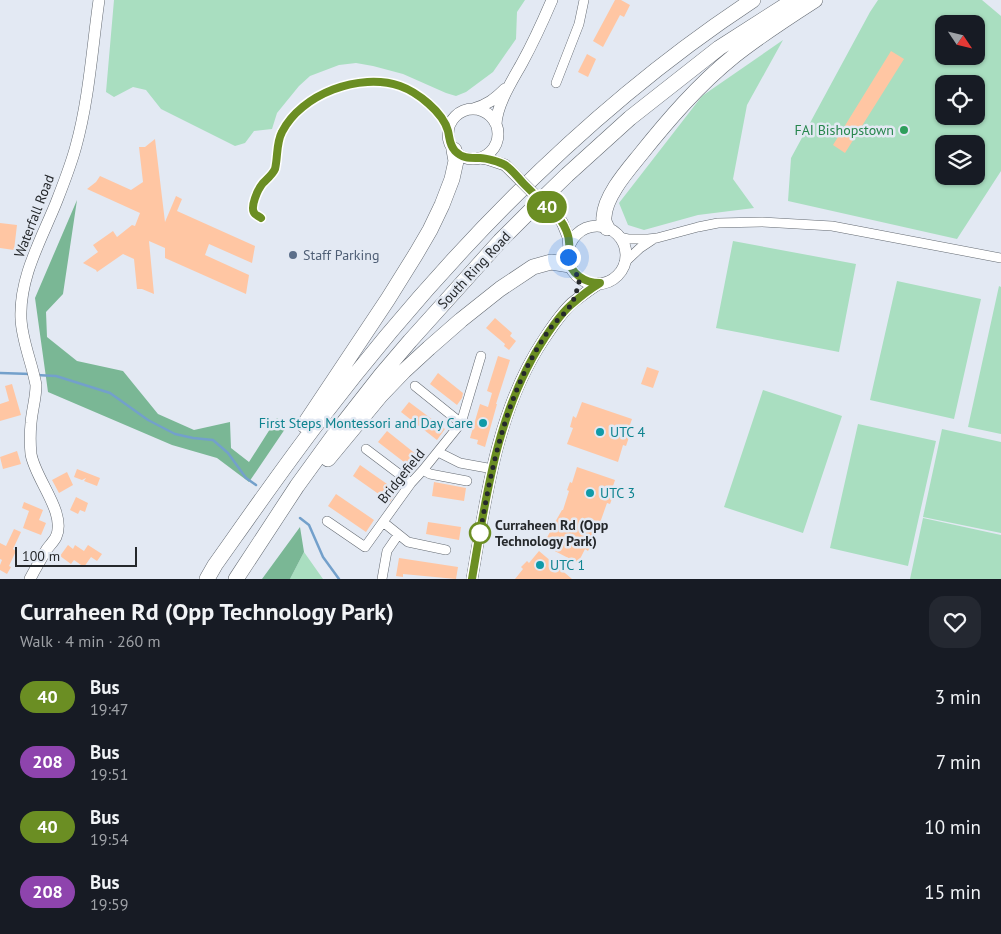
<!DOCTYPE html>
<meta charset="utf-8">
<style>
:root{--surface:#171b24;--page:#242831;--text:#f1f3f6;--muted:#9ea1a6}
body{margin:0;font-family:"PT Sans",sans-serif;background:var(--page);color:var(--text);height:100vh;display:flex;flex-direction:column;font-size:19px;white-space:nowrap}
*{box-sizing:border-box;margin:0}
p{font-size:16px;color:var(--muted)}
.icon{flex:none;width:28px;height:28px;fill:none;stroke:currentColor;stroke-width:2;stroke-linecap:round;stroke-linejoin:round}
.map{position:relative;height:579px;overflow:hidden}
.side{display:flex;flex-direction:column;background:var(--surface);flex:1}
.side>*{flex:none}
.badge{padding:0 10px;border-radius:16px;font-size:18px;line-height:32px}
.needle{width:32px;rotate:125deg}
.buttons{position:absolute;left:935px;top:15px;display:grid;gap:10px}
.buttons a{display:grid;place-items:center;width:50px;height:50px;border-radius:10px;background:var(--surface);box-shadow:0 1px 4px #0004;font-size:25px}
.scale{position:absolute;left:15px;bottom:12px;width:122px;box-sizing:border-box;padding-left:5px;border:2px solid #25282b;border-top:0;font-size:14px;line-height:18px;white-space:nowrap;color:#25282b;-webkit-text-stroke:4px #e3e9f3;paint-order:stroke}
.you{position:absolute;width:25px;height:25px;margin:-12px;border:4px solid #fff;border-radius:50%;background:#1a73e8;box-shadow:0 0 0 8px #1a73e833}
.map>.badge{position:absolute;translate:-50% -50%;box-shadow:0 0 0 2px #fff}
.round{display:grid;place-items:center;flex:none;width:52px;height:52px;border-radius:15px;background:var(--page)}
.headline{display:flex;align-items:center;justify-content:space-between;height:85px;padding:0 20px}
h1{font-size:24px;font-weight:600;line-height:38px}
ul{padding:0;list-style:none}
li{display:flex;align-items:center;gap:15px;height:65px;padding:0 20px}
li div{flex:1}
li b{display:block;font-size:19px}
li em{font-style:normal}
li .badge{min-width:55px;font-weight:700;text-align:center}
.map>svg:first-child{display:block}
</style>
<div class="map">
<svg width="1001" height="579" viewBox="0 0 1001 579">
<rect width="100%" height="100%" fill="#e3e9f3"/>
<path fill="#a9dec0" fill-rule="evenodd" d="M114 0H525L517 12 516 39 493 72 466 92 456 96 446 93 403 74 373 66 356 63 339 65 310 76 299 86 277 113 272 129 254 131 245 143 235 146 161 109 146 90 133 87 114 97 106 92Z
M878 0H982L1001 16V171L957 239 788 201 791 158 870 12ZM944 24H976V56H944ZM944 84H976V116H944ZM944 144H976V176H944Z
M783 40 747 105 733 179 754 208 698 215 644 230 628 225 619 203 702 96Z
M733 241 856 264 839 352 716 328Z
M897 281 981 299 954 419 870 400Z
M999 286 1001 287V434L968 427Z
M763 390 842 416 803 533 724 507Z
M858 424 936 441 908 566 830 548Z
M942 429 1001 442V533L923 517Z
M923 518 1001 535V579H910Z
M304 552 323 579H290Z"/>
<path fill="#7ab795" d="M77 200 63 294 46 312 47 337 77 361 123 371 158 414 194 430 230 422 231 448 249 462 277 418 287 426 249 482 217 458 172 445 48 392 35 298Z
M300 527 304 552 290 579H262Z"/>
<g fill="none" stroke-linecap="round" stroke-linejoin="round">
<path stroke="#73a0cb" stroke-width="2.5" d="M0 373 31 374
M36 375 56 376 110 393 148 420 175 434 193 438 213 440 228 453 246 478 256 485
M300 518 309 525 323 557 339 579"/>
</g>
<path fill="#ffc6a3" d="M615 0H621L630 5 624 17 620 15 603 47 593 41Z
M891 51 904 59 845 153 833 145Z
M587 54 596 59 588 77 578 72Z
M155 139 165 222 176 196 182 199 177 211 255 246 252 263 209 244 205 255 249 275 246 294 165 258V248L149 241 154 294 142 289H137L134 259 123 254 97 272 96 270 83 263 98 252 93 245 113 231 117 237 132 225 135 226 140 213 87 189 96 182 100 176 131 190 143 182 139 147H145Z
M0 223 17 225 14 250 0 248Z
M495 318 512 333 510 336 516 341 509 350 504 346 505 344 486 328Z
M498 356 510 360 496 404H497L485 447 477 444 478 440 470 438 480 404 488 407 492 393 487 391Z
M647 367 659 371 653 388 641 384Z
M438 373 463 393 462 398 457 405 430 384Z
M12 384 21 415 0 421V404L9 401 5 386Z
M409 402 445 429 437 440 401 412Z
M582 402 632 419 626 436 629 437 626 446 623 445 618 462 567 444 573 428 570 427 573 416 576 418Z
M387 431 422 459 413 469 378 442Z
M17 451 21 464 3 469 0 457Z
M360 465 397 491 390 502 353 476Z
M577 467 615 480 610 495 613 496 610 504 607 503 601 520 590 542 592 543 588 551 585 549 578 563 543 545 550 532 548 530 552 522 554 524 562 510H563L569 491 567 490 570 482 572 483Z
M77 469 100 478 97 486 84 481 86 478 82 480 74 477Z
M67 472 73 485 59 493 52 480Z
M434 482 466 488 464 501 432 496Z
M336 494 374 520 366 532 328 506Z
M76 497 88 503 85 512 80 510 78 514 70 510Z
M24 502 43 510 39 520 46 523 41 535 23 528 29 511 22 508Z
M428 522 461 527 459 540 426 534Z
M14 529 21 532 13 549 16 551 9 566 11 567 7 574 0 570V565L2 560 0 559V543L6 546Z
M68 545 73 549 75 545 84 551 88 545 102 554 97 561 91 557 84 567 74 560 71 564 60 556Z
M539 551 572 579H515L523 569 521 567 527 561 529 563Z
M399 558 458 567 456 579 403 574V577L396 576Z"/>
<g fill="none" stroke-linecap="round" stroke-linejoin="round">
<defs>
<path id="minor" d="M556 83 579 24 584 0
M619 237 628 239H648L657 238 698 227 718 223 762 222 832 226 1001 258
M624 263 640 248 652 240
M415 386 461 423
M366 449 411 483
M438 452 460 463 493 469
M423 470 430 474 467 481
M327 521 365 547 411 483 423 470 461 423 481 356
M383 522 408 542 446 550
M382 579 387 551 398 535"/>
<path id="tertiary" d="M473 109C487 105 495 99 505 89
M448 134a25 25 0 1 1 50 0a25 25 0 1 1-50 0Z
M496 124C497 104 512 81 522 63 533 43 543 21 552 0
M479 158 487 159 505 165
M562 222 568 237 569 249
M568 255a29 29 0 1 1 58 0a29 29 0 1 1-58 0Z
M30 579C35 569 41 559 47 549 50 545 54 541 56 537 67 513 35 479 31 454 30 444 30 433 31 423 32 410 36 398 36 385 32 363 22 341 21 319 19 278 41 240 56 203 63 185 71 165 76 146 89 99 92 49 99 0
M472 579C486 497 497 409 544 339 552 327 561 313 572 303 581 296 590 289 600 283"/>
<path id="trunk" d="M607 228C605 224 603 221 604 217 605 196 627 171 640 155 668 120 698 85 734 56 759 36 787 18 815 0
M304 425 388 299 416 254 430 230 442 205 452 179 456 161 454 150
M328 459 381 395 404 371 429 348 461 320 500 289 533 267 551 262 570 265
M207 579 215 565C249 517 283 468 319 421 441 261 584 111 753 0
M236 579 297 486 334 435 381 375 410 341 500 241 536 205 567 175 630 118 719 48 794 0"/>
</defs>
<use href="#minor" stroke="#646a72" stroke-width="10"/>
<use href="#tertiary" stroke="#646a72" stroke-width="12"/>
<use href="#trunk" stroke="#646a72" stroke-width="16"/>
<use href="#minor" stroke="#fff" stroke-width="9"/>
<use href="#tertiary" stroke="#fff" stroke-width="11"/>
<use href="#trunk" stroke="#fff" stroke-width="15"/>
<defs>
<path id="tertiary-bridge" d="M505 165 562 222"/>
</defs>
<use href="#tertiary-bridge" stroke="#646a72" stroke-width="12" stroke-linecap="butt"/>
<use href="#tertiary-bridge" stroke="#fff" stroke-width="11"/>
</g>
<g fill="none" stroke-linecap="round" stroke-linejoin="round">
<defs>
<path id="line" d="M261 218C260 217 256 215 255 214 249 208 258 189 263 183 267 179 273 174 275 169 278 157 276 143 282 132 301 94 360 72 400 86 417 92 443 112 448 131 450 139 449 144 455 151 463 159 470 158 480 158 486 158 500 162 505 165 512 169 518 178 524 184 533 193 542 202 551 210 554 214 558 217 561 221 565 226 569 236 569 242 570 247 568 252 568 257 570 274 585 283 600 283 590 289 581 296 572 304 561 313 552 327 544 339 497 410 486 497 472 579"/>
</defs>
<use href="#line" stroke="#fff" stroke-width="11"/>
<use href="#line" stroke="#6b8e23" stroke-width="8"/>
<path stroke="#25282b" stroke-width="5" stroke-dasharray="0 9" d="M480 533 479 540C489 480 501 419 528 365 535 352 543 338 552 326 558 319 567 312 572 303 576 295 578 286 580 278 573 271 570 266 568 257"/>
</g>
<circle fill="#2e9e5b" stroke="#e3e9f3" stroke-width="2" cx="904" cy="130" r="5"/>
<circle fill="#5c6f8a" stroke="#e3e9f3" stroke-width="2" cx="293" cy="255" r="5"/>
<g fill="#0f9aa8" stroke="#e3e9f3" stroke-width="2">
<circle cx="483" cy="423" r="5"/>
<circle cx="600" cy="432" r="5"/>
<circle cx="590" cy="493" r="5"/>
<circle cx="540" cy="565" r="5"/>
</g>
<circle fill="#fff" stroke="#6b8e23" stroke-width="2.5" cx="480" cy="533" r="10"/>
<g text-anchor="middle" stroke-width="5" stroke-linejoin="round" paint-order="stroke">
<g font-size="14" fill="#27864d" stroke="#e3e9f3" text-anchor="end">
<text x="894" y="135">FAI Bishopstown</text>
</g>
<g font-size="14" fill="#25282b" stroke="#e3e9f3">
<text transform="translate(34 216) rotate(-69)" y="5">Waterfall Road</text>
<text transform="translate(474 270) rotate(-47)" y="5">South Ring Road</text>
<text transform="translate(401 476) rotate(-51)" y="5">Bridgefield</text>
</g>
<g font-size="14" fill="#4e5e75" stroke="#e3e9f3" text-anchor="start">
<text x="303" y="260">Staff Parking</text>
</g>
<g font-size="14" fill="#0d838f" stroke="#e3e9f3" text-anchor="start">
<text x="473" y="428" text-anchor="end">First Steps Montessori and Day Care</text>
<text x="610" y="437">UTC 4</text>
<text x="600" y="498">UTC 3</text>
<text x="550" y="570">UTC 1</text>
</g>
<g font-size="14" font-weight="bold" fill="#25282b" stroke="#e3e9f3" text-anchor="start">
<text x="495" y="530">Curraheen Rd (Opp<tspan x="495" dy="16">Technology Park)</tspan></text>
</g>
</g>
</svg>
<div class="buttons">
<a><svg class="needle" viewBox="-14 -14 28 28"><path d="M0-13l5 13h-10z" fill="#e53935"/><path d="M0 13l5-13h-10z" fill="#9ea1a6"/></svg></a>
<a><svg class="icon" aria-label="locate" viewBox="0 0 24 24"><circle cx="12" cy="12" r="6"/><path d="M12 2v4M12 18v4M2 12h4M18 12h4"/></svg></a>
<a><svg class="icon" aria-label="layers" viewBox="0 0 24 24"><path d="M12 4l9 5-9 5-9-5zM3 14l9 5 9-5"/></svg></a>
</div>
<div class="scale">100 m</div>
<div class="you" style="left:568px;top:257px"></div>
<b class="badge" style="left:547px;top:207px;background:#6b8e23;color:#fff">40</b>
</div>
<section class="side">
<div class="headline"><div><h1>Curraheen Rd (Opp Technology Park)</h1><p>Walk · 4 min · 260 m</p></div><a class="round"><svg class="icon" aria-label="heart" viewBox="0 0 24 24"><path d="M12 20l-8-8c-3-5 5-10 8-4 3-6 11-1 8 4z"/></svg></a></div>
<ul>
<li><span class="badge" style="background:#6b8e23;color:#fff">40</span><div><b>Bus</b><p>19:47</p></div><em>3 min</em></li>
<li><span class="badge" style="background:#8e44ad;color:#fff">208</span><div><b>Bus</b><p>19:51</p></div><em>7 min</em></li>
<li><span class="badge" style="background:#6b8e23;color:#fff">40</span><div><b>Bus</b><p>19:54</p></div><em>10 min</em></li>
<li><span class="badge" style="background:#8e44ad;color:#fff">208</span><div><b>Bus</b><p>19:59</p></div><em>15 min</em></li>
</ul>
</section>
